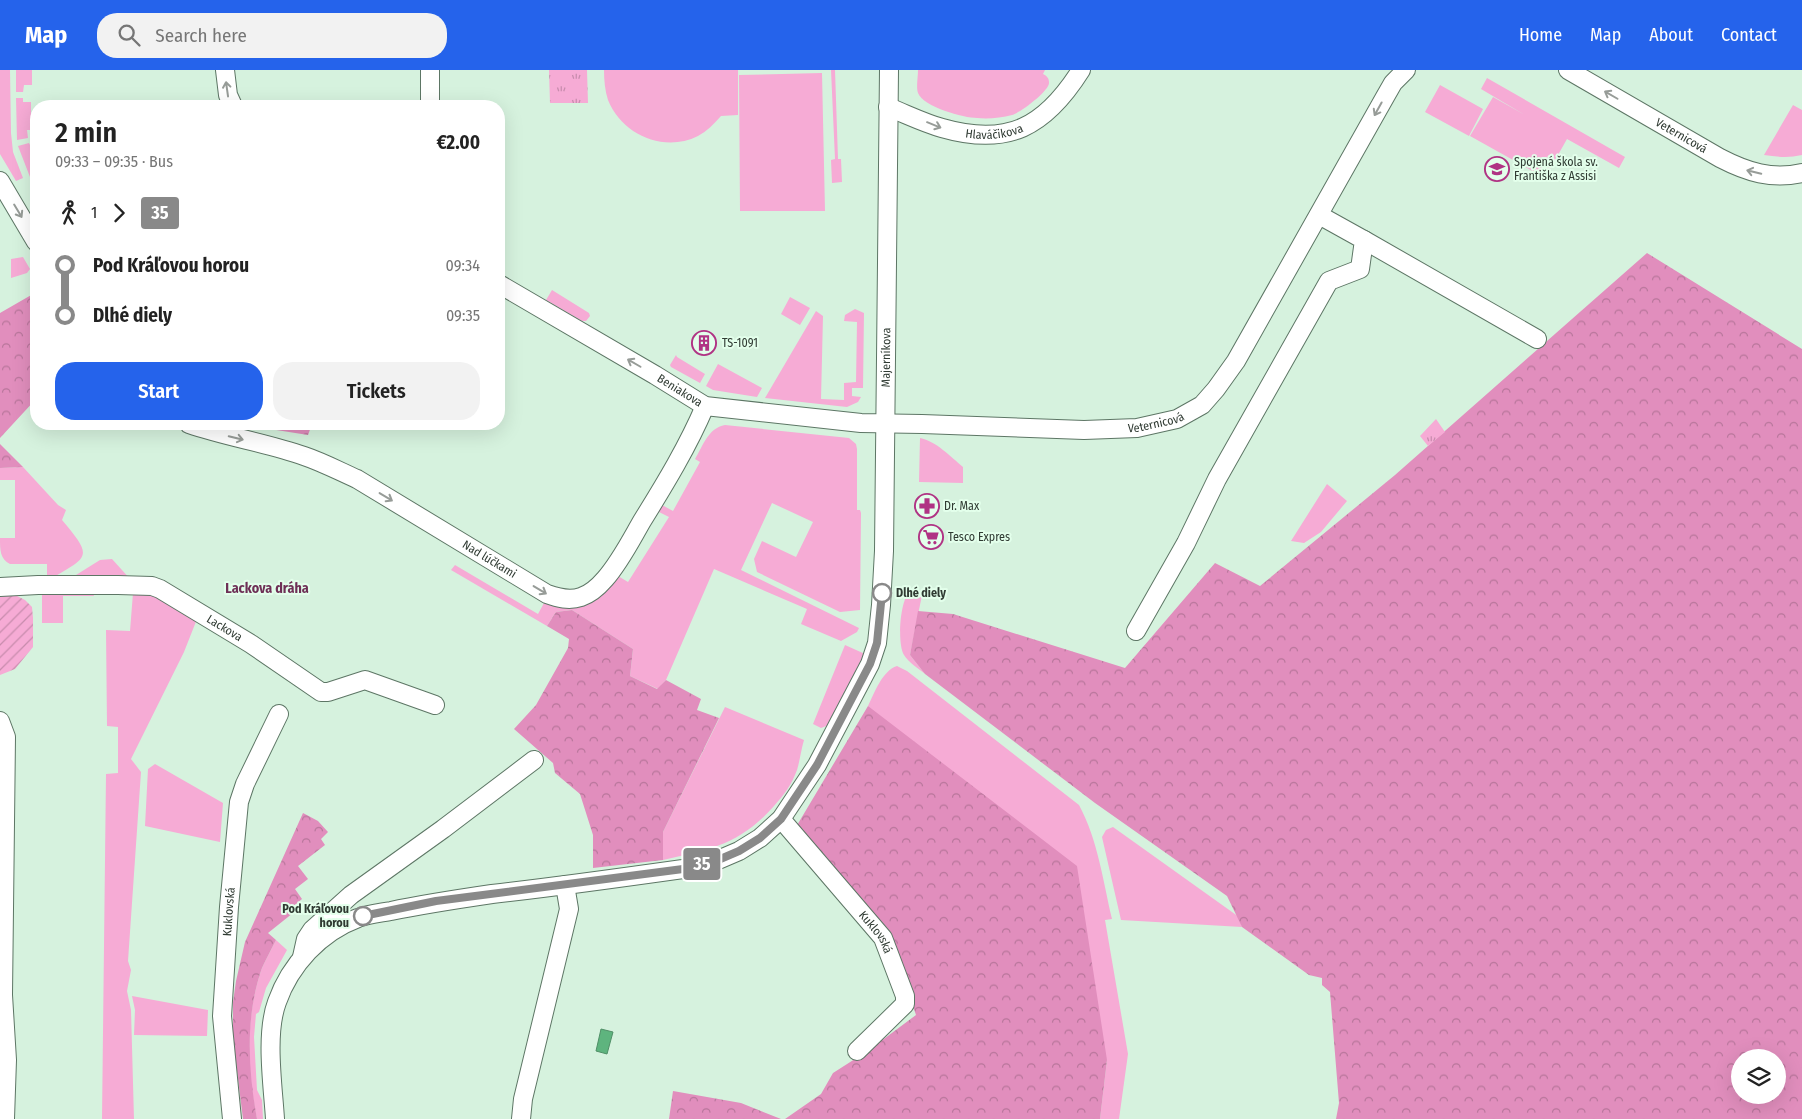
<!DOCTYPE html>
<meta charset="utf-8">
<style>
:root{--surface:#fff;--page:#f2f2f2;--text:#222;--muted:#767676;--accent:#2563eb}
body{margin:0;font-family:"Fira Sans Condensed",sans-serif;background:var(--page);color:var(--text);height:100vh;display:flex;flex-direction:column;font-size:19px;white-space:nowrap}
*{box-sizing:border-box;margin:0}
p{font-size:16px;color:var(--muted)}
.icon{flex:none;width:28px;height:28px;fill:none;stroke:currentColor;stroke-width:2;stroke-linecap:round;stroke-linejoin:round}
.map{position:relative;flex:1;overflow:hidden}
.details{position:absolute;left:30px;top:30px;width:475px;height:330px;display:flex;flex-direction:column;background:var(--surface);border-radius:20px;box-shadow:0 5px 20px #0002}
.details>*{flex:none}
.badge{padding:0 10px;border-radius:4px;font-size:18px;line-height:32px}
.buttons{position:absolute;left:1731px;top:979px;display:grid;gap:10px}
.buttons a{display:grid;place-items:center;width:55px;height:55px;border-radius:50%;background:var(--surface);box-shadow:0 5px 20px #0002;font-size:25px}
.map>.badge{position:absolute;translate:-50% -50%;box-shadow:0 0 0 2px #fff}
.legs{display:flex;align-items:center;gap:8px;height:55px;padding:0 25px;font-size:16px}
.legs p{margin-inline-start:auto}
.head{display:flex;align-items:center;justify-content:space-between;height:85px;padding:0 25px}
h1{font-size:28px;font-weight:600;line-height:38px}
.action{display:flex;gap:10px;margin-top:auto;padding:10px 25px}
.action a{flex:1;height:58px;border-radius:20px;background:var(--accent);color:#fff;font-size:20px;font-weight:600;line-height:58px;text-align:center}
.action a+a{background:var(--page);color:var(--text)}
ul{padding:0 25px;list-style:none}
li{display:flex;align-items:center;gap:18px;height:50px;font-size:19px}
li i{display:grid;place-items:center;width:8px;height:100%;margin:0 6px;background:currentColor}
li i::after{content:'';width:12px;height:12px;margin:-6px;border:4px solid;border-radius:50%;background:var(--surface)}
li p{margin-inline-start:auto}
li:first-child i{background:linear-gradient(#0000 50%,currentColor 0)}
li:last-child i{background:linear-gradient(currentColor 50%,#0000 0)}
header{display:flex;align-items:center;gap:30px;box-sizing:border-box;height:70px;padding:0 25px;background:var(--accent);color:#fff}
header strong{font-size:24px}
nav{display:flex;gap:28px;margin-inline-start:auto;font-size:18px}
.search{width:350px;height:45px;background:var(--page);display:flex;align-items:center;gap:12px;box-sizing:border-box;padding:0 18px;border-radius:20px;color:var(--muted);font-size:19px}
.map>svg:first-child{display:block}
</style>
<header>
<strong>Map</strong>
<div class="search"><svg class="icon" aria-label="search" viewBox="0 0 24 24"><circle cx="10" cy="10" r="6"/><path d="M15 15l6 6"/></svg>Search here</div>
<nav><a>Home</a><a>Map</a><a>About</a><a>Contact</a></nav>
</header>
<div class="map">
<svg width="1802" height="1049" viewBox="0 0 1802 1049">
<defs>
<pattern id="forest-crowns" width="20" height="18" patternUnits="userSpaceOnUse" patternTransform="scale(1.25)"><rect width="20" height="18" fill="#e18ebd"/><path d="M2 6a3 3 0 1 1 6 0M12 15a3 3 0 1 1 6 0" fill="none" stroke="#b7759a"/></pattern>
<pattern id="park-tufts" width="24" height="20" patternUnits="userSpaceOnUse" patternTransform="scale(1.25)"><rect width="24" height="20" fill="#f6abd5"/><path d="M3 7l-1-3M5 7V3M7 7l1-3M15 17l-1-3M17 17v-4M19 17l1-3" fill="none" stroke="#c88cad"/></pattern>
<pattern id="garden-furrows" width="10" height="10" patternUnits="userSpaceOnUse" patternTransform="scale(1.25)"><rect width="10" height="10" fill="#f6abd5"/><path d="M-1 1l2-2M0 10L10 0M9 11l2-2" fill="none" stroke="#c88cad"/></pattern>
</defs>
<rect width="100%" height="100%" fill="#d6f2de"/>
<path fill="#f6abd5" d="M0 0H10L11 63 13 82 23 108 16 111 0 84Z
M16 0H32V15H24L23 22H16Z
M604 0H738V45L721 46C714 54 707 61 698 66 664 83 622 65 608 30 605 21 604 10 604 0Z
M831 0H835L838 89H841L842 112 832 113 831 90 835 89Z
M918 0H1045L1043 4C1047 6 1049 8 1049 13 1049 21 1020 43 1012 45 1001 48 988 49 977 48 964 48 923 37 918 23 916 17 918 7 918 0Z
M822 3 825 141H740L739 5Z
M1487 8 1625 87 1619 98 1567 69 1545 108 1470 66 1493 27 1525 45 1481 19Z
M1440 15 1483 39 1469 66 1425 42Z
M16 28H23V32H31V60H27L28 68 17 70Z
M1793 35 1802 40V85C1789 88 1777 87 1764 85Z
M29 73 31 77 34 76 36 84V97L33 99 35 105 30 107 18 76Z
M23 187 30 199 27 203 11 208V189Z
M552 220 589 243 590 246 586 251H582L546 230Z
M790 227 810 238 800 255 781 244Z
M855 239 864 243 863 318H852V326L861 327 858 332 847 337 765 328 816 241 823 246 821 329 844 330V313L856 312 857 252 844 251 845 245Z
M676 285 677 287 705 304 700 313 671 297 670 295Z
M718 294 762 318 757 327 713 320 706 316Z
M725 355 849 368 856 374 857 379V440H860L861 443 860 540 840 542 757 502 754 489 762 471 796 487 813 452 772 433 741 500 859 558 857 562 841 571 801 554 807 539 714 499 666 610 658 619 630 606 633 579 572 540 556 542 547 556 451 500 455 495 538 544 544 533C580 542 596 536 618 506L628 512 669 447 657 441 662 435 673 441 700 392 695 389C703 376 708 358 725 355Z
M920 368C936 371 951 387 963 397V413L919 412Z
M23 397 58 435 66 440 62 450C93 487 90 486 50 509H47V494H10C0 489 0 480 0 468H15V410H0V398Z
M1327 414 1347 431 1321 462 1304 473 1291 471Z
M112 489 131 510H68L100 490Z
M42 519 93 523 94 526H63V553H42Z
M909 522 922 525 910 585 925 604C918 598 908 592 904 585 897 573 900 532 909 522Z
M133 523H151L197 549 184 582 131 689 141 702 128 891 131 900 127 921 131 940 134 1049H102L106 704 118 703V657L107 656 106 560 130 561Z
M845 575 865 584 862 592 829 655 821 658 813 654Z
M897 596 907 601 1079 735C1098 770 1103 811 1112 849L1105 850 1128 984 1119 1049H1100L1107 990 868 636C875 622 882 601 897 596Z
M725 637 804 670C801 680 800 690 797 700 792 714 784 725 774 736 741 774 710 780 663 790V762Z
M155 694 223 733 220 772 145 756 148 699Z
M1113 757 1239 847 1242 857 1121 850 1102 767 1106 760Z
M276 870 287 880 266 918 259 942 256 944 254 967 257 1020 262 1030 263 1049H257C247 1000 245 946 262 898 266 889 271 880 276 870Z
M132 926 208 940 207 966 134 965 135 940Z"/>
<path fill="url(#forest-crowns)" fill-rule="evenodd" d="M1647 183 1802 279V1049H1336L1339 1033 1330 922 1322 915V908L1309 905 1242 857 1227 826 1095 733 925 604 910 585 918 541 953 544 1125 598 1215 493 1260 516 1395 405ZM1740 988H1778V1025H1740Z
M33 224 36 240V329L0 368V243Z
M244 354H312L308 365 244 355Z
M0 374 23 397 0 398Z
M572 540 633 579 630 606 657 619 666 610 701 629 697 640 719 648 663 762V790L593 798V765L580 724 555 703 553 693 514 659 536 635 568 578 569 569 547 556 556 542Z
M868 636 1077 796 1107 990 1100 1049H785L821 1024 833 1003 869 980 916 945 889 866 796 757Z
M303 743 318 751 328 762 321 769 325 775 298 796 308 809 295 819 302 829 290 839 293 843 268 863 276 870C271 880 266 889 262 898 245 946 248 1000 257 1049H243L233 969V932L236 911 245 872Z
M673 1021 741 1033 781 1049H669Z"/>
<path fill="url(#park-tufts)" d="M549 0H587L588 33H550Z
M1436 349 1445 362 1428 376 1420 366Z"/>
<path fill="url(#garden-furrows)" d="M0 525H15L25 530 32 537 33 548V577L15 599 0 605Z"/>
<path fill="#5eb47e" stroke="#508f67" d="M601 959 613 962 607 984 596 981Z"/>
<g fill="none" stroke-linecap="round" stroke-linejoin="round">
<defs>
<g id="minor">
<path d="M225 0 228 25 233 36"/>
<path d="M430 0V36"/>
<path id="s1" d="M1568 0 1720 88C1747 102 1772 110 1802 103"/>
<path id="s2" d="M888 37C906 44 924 53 942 58 1008 77 1045 57 1081 0"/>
<path d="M0 111 36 172"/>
<path d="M1364 170 1537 269"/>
<path id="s3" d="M499 214 655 305 705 336 861 353 922 354 1084 360 1137 358 1177 349 1202 335 1216 319 1236 291 1385 27 1393 13 1406 0"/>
<path id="s4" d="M189 354C227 367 267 373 304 386 322 392 339 401 357 409L547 524C558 528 569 531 581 527 590 524 599 516 605 509 620 492 631 470 642 451 665 414 688 376 705 336"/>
<path id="s5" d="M0 517 38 515H118L152 516 160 519 251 574 321 622H328L365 610 435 635"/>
<path d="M1136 561 1186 473 1217 409 1329 211 1360 199 1364 170 1319 145"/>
<path d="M0 651 6 667 3 925 7 990 5 1049"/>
<path id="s6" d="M781 749 883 868 905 926V934L857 981"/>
<path d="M302 887 306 869 312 860 351 825 443 759 534 690"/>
<path id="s7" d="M232 1049 222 946 229 837 239 732 245 714 279 644"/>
<path id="s8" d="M275 1049C273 1016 265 964 277 932 290 895 320 862 358 848 368 844 380 843 391 841 424 834 458 829 492 824 555 817 619 808 683 799L718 790 739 781 760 768 781 749 817 695 870 594 877 573 881 535 884 481 889 0"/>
<path d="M521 1049 523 1029 569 839 565 815"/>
</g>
</defs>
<use href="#minor" stroke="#5d7665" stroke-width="20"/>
<use href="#minor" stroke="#fff" stroke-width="18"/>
</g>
<defs><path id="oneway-shaft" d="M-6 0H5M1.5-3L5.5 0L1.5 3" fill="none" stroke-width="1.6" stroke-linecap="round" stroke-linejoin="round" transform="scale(1.25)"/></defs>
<g stroke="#979c98">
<use href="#oneway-shaft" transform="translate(227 19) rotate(-98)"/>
<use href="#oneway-shaft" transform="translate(1611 25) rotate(-150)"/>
<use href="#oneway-shaft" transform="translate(1378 39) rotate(119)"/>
<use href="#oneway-shaft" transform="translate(934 55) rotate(22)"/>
<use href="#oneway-shaft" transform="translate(1754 102) rotate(-166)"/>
<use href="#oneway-shaft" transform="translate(18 141) rotate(59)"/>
<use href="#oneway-shaft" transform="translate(634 293) rotate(-150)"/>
<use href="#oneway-shaft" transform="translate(236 368) rotate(14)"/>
<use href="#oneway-shaft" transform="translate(386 427) rotate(31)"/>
<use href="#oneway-shaft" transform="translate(540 520) rotate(31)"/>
</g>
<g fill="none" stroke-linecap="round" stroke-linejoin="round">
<defs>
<path id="line-1" d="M363 846 436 831 683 799 718 790 739 781 760 768 781 749 817 695 870 594 877 573 882 523"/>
</defs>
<use href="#line-1" stroke="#fff" stroke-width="11"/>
<use href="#line-1" stroke="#898989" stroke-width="8"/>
</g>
<defs>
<symbol id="school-ring" viewBox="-11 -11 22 22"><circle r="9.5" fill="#e3ffeb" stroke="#b03384" stroke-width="1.5"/><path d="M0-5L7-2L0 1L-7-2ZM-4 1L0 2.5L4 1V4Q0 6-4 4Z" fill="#b03384"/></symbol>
<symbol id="building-ring" viewBox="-11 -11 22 22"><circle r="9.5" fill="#e3ffeb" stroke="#b03384" stroke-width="1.5"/><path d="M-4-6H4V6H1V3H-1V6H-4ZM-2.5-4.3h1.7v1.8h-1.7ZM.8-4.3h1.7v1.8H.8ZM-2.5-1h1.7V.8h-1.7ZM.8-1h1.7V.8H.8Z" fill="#b03384"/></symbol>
<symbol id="pharmacy-ring" viewBox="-11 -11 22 22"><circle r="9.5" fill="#e3ffeb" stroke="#b03384" stroke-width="1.5"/><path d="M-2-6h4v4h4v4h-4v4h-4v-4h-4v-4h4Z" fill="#b03384"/></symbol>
<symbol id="supermarket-ring" viewBox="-11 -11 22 22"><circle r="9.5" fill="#e3ffeb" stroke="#b03384" stroke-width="1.5"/><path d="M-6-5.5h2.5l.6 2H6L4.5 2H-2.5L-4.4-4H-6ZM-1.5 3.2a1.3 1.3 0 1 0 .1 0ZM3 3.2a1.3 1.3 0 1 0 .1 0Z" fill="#b03384"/></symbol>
</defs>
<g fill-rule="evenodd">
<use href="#school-ring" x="1483" y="85" width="28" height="28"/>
<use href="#building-ring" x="690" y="259" width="28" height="28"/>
<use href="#pharmacy-ring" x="913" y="422" width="28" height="28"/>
<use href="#supermarket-ring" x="917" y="453" width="28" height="28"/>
</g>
<g fill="#fff" stroke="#898989" stroke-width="2.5">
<circle cx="882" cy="523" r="9"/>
<circle cx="363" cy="846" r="9"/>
</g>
<g text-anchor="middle" stroke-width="4" stroke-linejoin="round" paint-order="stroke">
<g font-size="12" fill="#2f3a32" stroke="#e3ffeb">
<text dy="4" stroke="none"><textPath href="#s2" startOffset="111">Hlaváčikova</textPath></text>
<text dy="4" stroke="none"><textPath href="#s1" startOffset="131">Veternicová</textPath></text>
<text dy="4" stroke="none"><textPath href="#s8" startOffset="1166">Majerníkova</textPath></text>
<text dy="4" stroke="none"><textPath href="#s3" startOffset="210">Beniakova</textPath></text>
<text dy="4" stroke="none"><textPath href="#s3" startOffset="692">Veternicová</textPath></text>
<text dy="4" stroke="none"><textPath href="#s4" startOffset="332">Nad lúčkami</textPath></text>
<text dy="4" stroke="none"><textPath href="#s5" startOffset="236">Lackova</textPath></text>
<text dy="4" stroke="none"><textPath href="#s7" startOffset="208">Kuklovská</textPath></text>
<text dy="4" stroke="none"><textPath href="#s6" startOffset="148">Kuklovská</textPath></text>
</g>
<g font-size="12" fill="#2f3a32" stroke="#e3ffeb" text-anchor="start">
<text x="1514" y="96">Spojená škola sv.<tspan x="1514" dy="14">Františka z Assisi</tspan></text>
<text x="722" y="277">TS-1091</text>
<text x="944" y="440">Dr. Max</text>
<text x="948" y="471">Tesco Expres</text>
</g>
<g font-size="12" font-weight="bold" fill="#2f3a32" stroke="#e3ffeb" text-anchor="start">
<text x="896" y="527">Dlhé diely</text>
<text x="349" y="843" text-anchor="end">Pod Kráľovou<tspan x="349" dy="14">horou</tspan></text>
</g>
<g font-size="14" font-weight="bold" fill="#6e3056" stroke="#e3ffeb">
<text x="267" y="523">Lackova dráha</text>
</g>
</g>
</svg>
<div class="buttons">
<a><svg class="icon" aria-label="layers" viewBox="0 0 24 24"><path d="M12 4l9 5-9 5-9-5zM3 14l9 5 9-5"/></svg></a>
</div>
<b class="badge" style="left:702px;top:794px;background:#898989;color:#fff">35</b>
<section class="details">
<div class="head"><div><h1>2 min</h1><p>09:33 – 09:35 · Bus</p></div><b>€2.00</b></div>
<div class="legs"><svg class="icon" aria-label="walk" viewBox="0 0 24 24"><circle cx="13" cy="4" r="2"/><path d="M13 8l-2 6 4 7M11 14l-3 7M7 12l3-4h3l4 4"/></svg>1<svg class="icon" aria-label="forward" viewBox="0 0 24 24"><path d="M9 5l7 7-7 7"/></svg><b class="badge" style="background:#898989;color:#fff">35</b></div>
<ul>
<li><i style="color:#898989"></i><b>Pod Kráľovou horou</b><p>09:34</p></li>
<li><i style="color:#898989"></i><b>Dlhé diely</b><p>09:35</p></li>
</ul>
<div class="action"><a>Start</a><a>Tickets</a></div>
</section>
</div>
